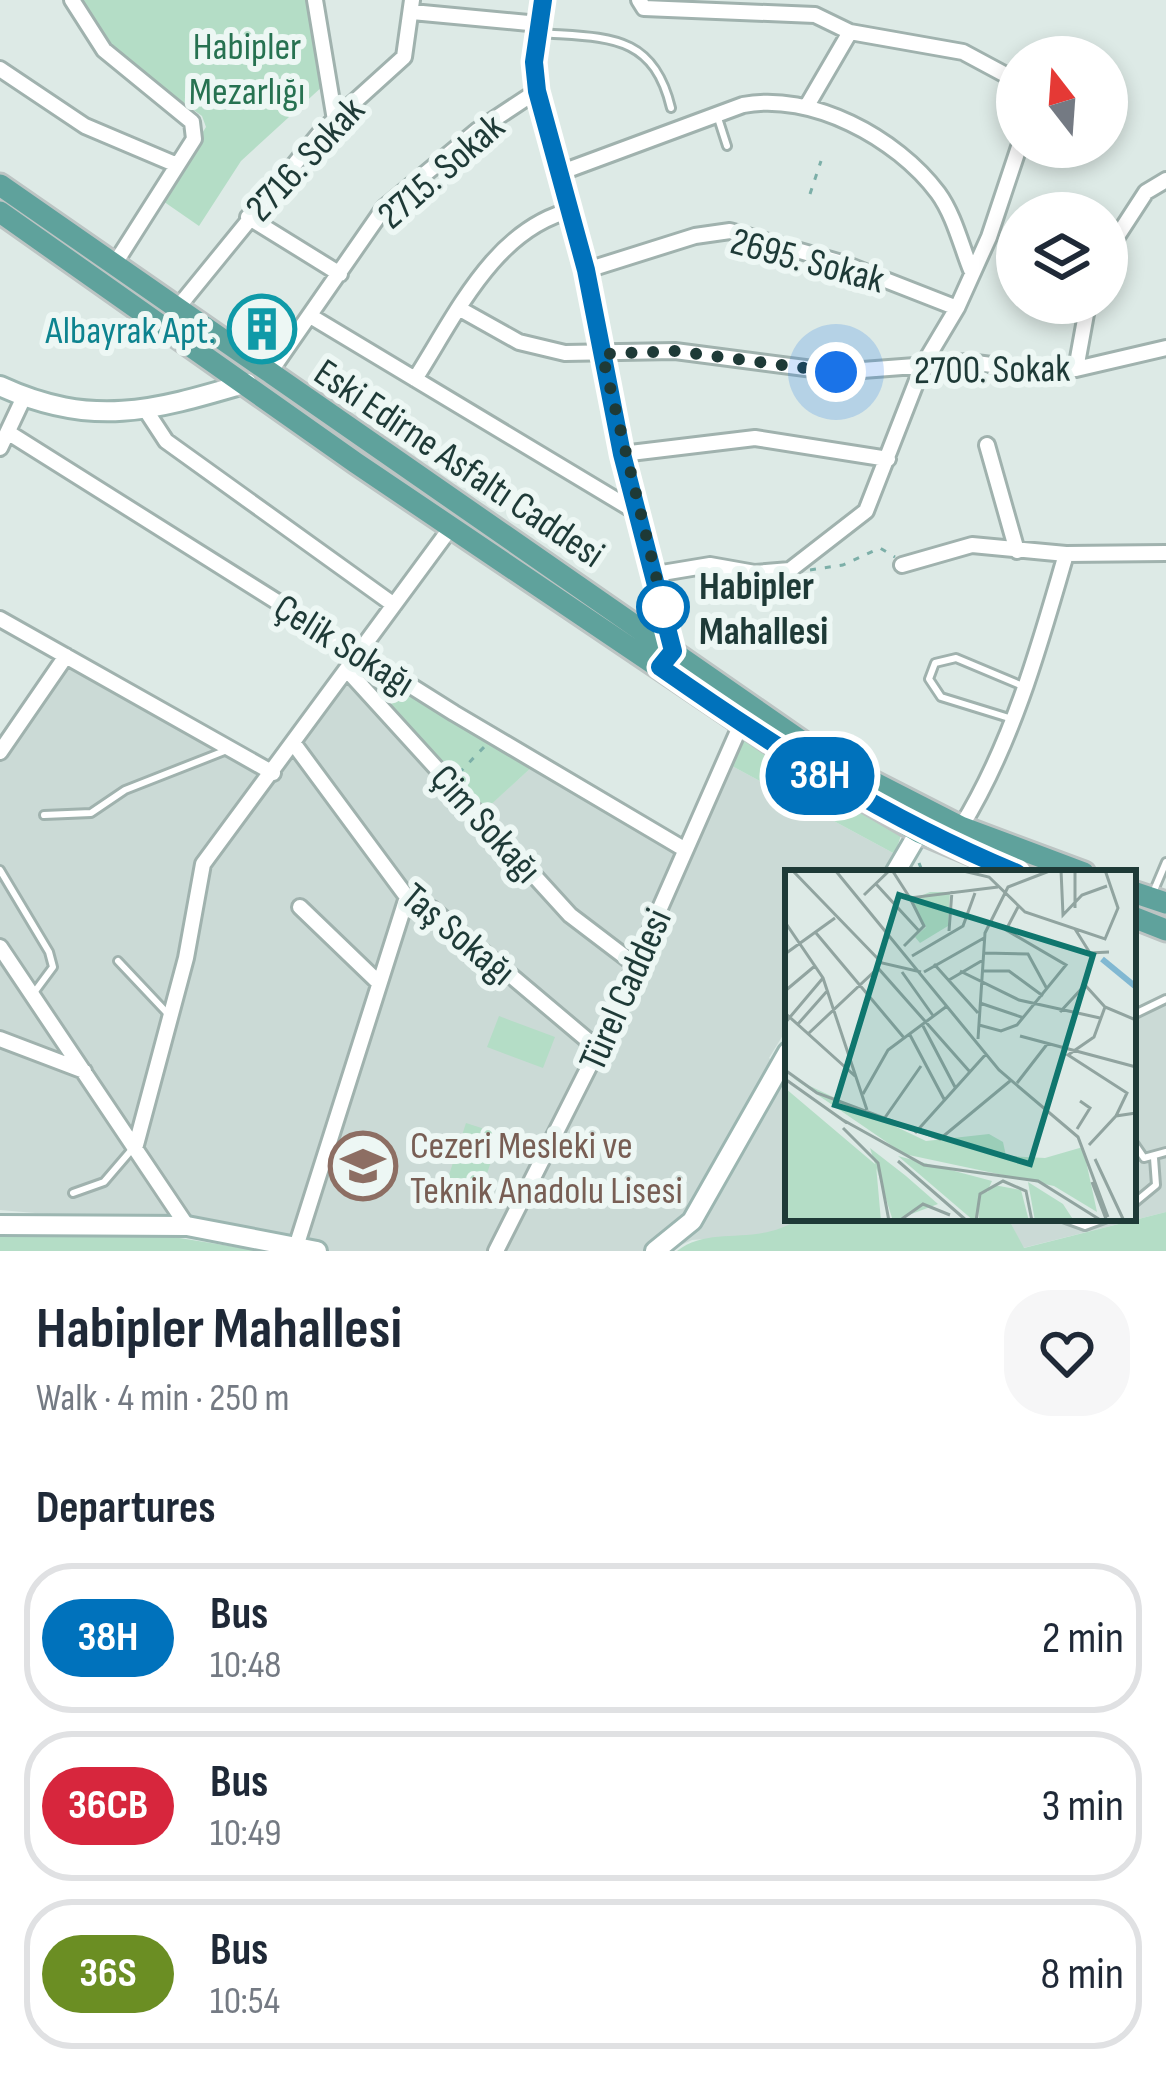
<!DOCTYPE html>
<meta charset="utf-8">
<style>
:root{--surface:#fff;--page:#f6f6f7;--text:#1f2937;--muted:#747a83;--line:#e0e1e3}
body{margin:0;font-family:"Sofia Sans Condensed",sans-serif;background:var(--page);color:var(--text);height:100vh;display:flex;flex-direction:column;font-size:45px;white-space:nowrap}
*{box-sizing:border-box;margin:0}
p{font-size:39px;color:var(--muted)}
.icon{flex:none;width:66px;height:66px;fill:none;stroke:currentColor;stroke-width:2;stroke-linecap:round;stroke-linejoin:round}
.map{position:relative;height:1251px;overflow:hidden}
.sheet{display:flex;flex-direction:column;background:var(--surface);flex:1}
.sheet>*{flex:none}
.badge{padding:0 24px;border-radius:39px;font-size:42px;line-height:78px}
.needle{width:78px;rotate:343deg}
.controls{position:absolute;left:996px;top:36px;display:grid;gap:24px}
.controls a{display:grid;place-items:center;width:132px;height:132px;border-radius:50%;background:var(--surface);box-shadow:0 6px 18px #0003;font-size:60px}
.you{position:absolute;width:60px;height:60px;margin:-30px;border:9px solid #fff;border-radius:50%;background:#1a73e8;box-shadow:0 0 0 18px #1a73e833}
.map>.badge{position:absolute;translate:-50% -50%;box-shadow:0 0 0 6px #fff}
h2{padding:0 36px;font-size:45px;line-height:108px}
.round{display:grid;place-items:center;flex:none;width:126px;height:126px;border-radius:48px;background:var(--page)}
.overview{display:flex;align-items:center;justify-content:space-between;height:204px;padding:0 36px}
h1{font-size:57px;font-weight:700;line-height:90px}
ul{padding:0;list-style:none}
li{display:flex;align-items:center;gap:36px;height:150px;margin:0 24px 18px;padding:0 12px;border:6px solid var(--line);border-radius:48px}
li div{flex:1}
li b{display:block;font-size:45px}
li em{font-style:normal}
li .badge{min-width:132px;font-weight:700;text-align:center}
.map>svg:first-child{display:block}
</style>
<div class="map">
<svg width="1166" height="1251" viewBox="0 0 1166 1251">
<rect width="100%" height="100%" fill="#ddeae6"/>
<path fill="#cbdad6" d="M68 656 272 771 350 669 480 814 533 766 681 851 630 977 636 980 732 766 895 854 883 873H788V1027L769 1058 784 1071 788 1067V1218H800L777 1234 692 1240 668 1251H317L187 1226 0 1210V747Z
M1166 997V1212L1023 1248 1008 1218H1133V1011Z"/>
<path fill="#b4ddc6" d="M83 0H311L324 85 241 161 199 226 160 199 206 127 202 116 109 49 78 5Z
M382 678 533 766 485 810 374 692Z
M744 735 902 832 895 854 732 766Z
M499 1016 555 1037 543 1068 487 1047Z
M466 1123 500 1134 481 1192 447 1181Z
M1166 1212V1251H677C712 1224 757 1248 800 1218H1008L1024 1248Z
M167 1236 261 1251H0V1237Z"/>
<g fill="none" stroke-linecap="round" stroke-linejoin="round">
<defs>
<path id="lane" d="M541 33C607 38 653 33 671 108
M717 115 727 146
M1009 718 941 697 929 679 935 663 956 658 1025 687
M44 815 91 813 125 790 227 750
M0 870 49 952 53 967 33 994
M1152 895 1166 862
M118 961 168 1014
M1133 1015 1166 999
M1133 1142 1144 1158 1166 1152
M73 1193 104 1182 134 1147
M1133 1204 1156 1185 1154 1158
M1063 1218 1085 1226 1107 1218"/>
<path id="street" d="M72 0 104 50 192 122 194 139 114 265
M315 0 335 120
M639 0 644 8 815 15 850 32 963 52 1017 81
M412 12 539 24
M0 69 85 126 177 165
M808 104 850 32
M562 172 743 105C811 92 896 137 938 193 954 215 961 245 971 270
M248 217 340 274
M1107 252 1146 192 1166 180
M587 270 695 236 730 231 842 263 957 308
M460 309 519 342 565 353 675 351 836 372 968 362 1040 371 1076 369 1166 348
M175 311 320 133 404 57 412 0
M312 317 638 513
M1076 369 1088 303
M268 375 384 208 478 130 537 91
M415 379C456 315 494 229 572 210
M147 412 166 441 394 605
M9 433 454 713 684 849
M987 445 1017 551
M0 448 24 397
M622 454 755 438 888 459
M902 565 972 545 1066 554 1166 553
M656 574 710 565 755 573 790 570 866 511 923 365 957 308 989 237 1019 147
M0 619 273 773
M347 670 570 915 637 966
M294 744 407 897 432 909 598 1049
M0 752 66 656
M961 827C1012 744 1039 648 1066 554
M300 907 379 983
M0 947 187 1226
M0 1039 84 1071
M136 1145 186 958 203 864 452 526
M296 1247 407 897
M496 1251 598 1049 742 722"/>
<path id="secondary" d="M543 0 534 62 537 91 587 270 622 454 673 651
M0 386C93 429 155 410 247 383
M895 873 919 832
M0 1225 187 1226 317 1251
M655 1251 692 1221 788 1052"/>
<path id="primary" d="M0 185 824 757 961 827 1084 873
M0 212 356 463 793 758 919 832 1018 873
M1133 892 1166 903
M1133 917 1166 930"/>
</defs>
<use href="#lane" stroke="#a0b2ae" stroke-width="12"/>
<use href="#street" stroke="#a0b2ae" stroke-width="20"/>
<use href="#secondary" stroke="#9cb6b1" stroke-width="24"/>
<use href="#primary" stroke="#bcc4c3" stroke-width="27"/>
<path stroke="#7cafa8" stroke-width="3" stroke-dasharray="6 9" stroke-linecap="butt" d="M810 194 821 161
M810 570 843 565 880 548 895 557
M459 773 486 745
M919 863 923 873"/>
<use href="#lane" stroke="#fff" stroke-width="6"/>
<use href="#street" stroke="#fff" stroke-width="14"/>
<use href="#secondary" stroke="#fff" stroke-width="18"/>
<use href="#primary" stroke="#5fa29c" stroke-width="21"/>
</g>
<g fill="none" stroke-linecap="round" stroke-linejoin="round">
<defs>
<path id="line" d="M543 0 534 62 537 91 586 270 622 454 673 651 660 667C777 749 885 818 1017 873"/>
</defs>
<use href="#line" stroke="#fff" stroke-width="27"/>
<use href="#line" stroke="#0072bc" stroke-width="18"/>
<path stroke="#1e3a37" stroke-width="12" stroke-dasharray="0 21.6" d="M663 607 665 613 602 354 675 351 836 372"/>
</g>
<defs>
<symbol id="building-ring" viewBox="-11 -11 22 22"><circle r="9.5" fill="#edf7f4" stroke="#0f9aa8" stroke-width="1.5"/><path d="M-4-6H4V6H1V3H-1V6H-4ZM-2.5-4.3h1.7v1.8h-1.7ZM.8-4.3h1.7v1.8H.8ZM-2.5-1h1.7V.8h-1.7ZM.8-1h1.7V.8H.8Z" fill="#0f9aa8"/></symbol>
<symbol id="school-ring" viewBox="-11 -11 22 22"><circle r="9.5" fill="#edf7f4" stroke="#8d6e63" stroke-width="1.5"/><path d="M0-5L7-2L0 1L-7-2ZM-4 1L0 2.5L4 1V4Q0 6-4 4Z" fill="#8d6e63"/></symbol>
</defs>
<g fill-rule="evenodd">
<use href="#building-ring" x="224" y="291" width="76" height="76"/>
<use href="#school-ring" x="325" y="1128" width="76" height="76"/>
</g>
<circle fill="#fff" stroke="#0072bc" stroke-width="6" cx="663" cy="607" r="24"/>
<g text-anchor="middle" stroke-width="12" stroke-linejoin="round" paint-order="stroke">
<g font-size="39" fill="#277251" stroke="#edf7f4">
<text x="247" y="59">Habipler<tspan x="247" dy="45">Mezarlığı</tspan></text>
</g>
<g font-size="39" fill="#1e3a37" stroke="#edf7f4">
<text transform="translate(304 158) rotate(-47)" y="14">2716. Sokak</text>
<text transform="translate(440 170) rotate(-41)" y="14">2715. Sokak</text>
<text transform="translate(808 259) rotate(15)" y="14">2695. Sokak</text>
<text transform="translate(992 368) rotate(-1)" y="14">2700. Sokak</text>
<text transform="translate(460 462) rotate(34)" y="14">Eski Edirne Asfaltı Caddesi</text>
<text transform="translate(345 644) rotate(32)" y="14">Çelik Sokağı</text>
<text transform="translate(487 823) rotate(48)" y="14">Çim Sokağı</text>
<text transform="translate(459 933) rotate(40)" y="14">Taş Sokağı</text>
<text transform="translate(624 989) rotate(-66)" y="14">Türel Caddesi</text>
</g>
<g font-size="39" fill="#0d838f" stroke="#edf7f4" text-anchor="end">
<text x="216" y="343">Albayrak Apt.</text>
</g>
<g font-size="39" font-weight="bold" fill="#1e3a37" stroke="#edf7f4" text-anchor="start">
<text x="699" y="599">Habipler<tspan x="699" dy="45">Mahallesi</tspan></text>
</g>
<g font-size="39" fill="#785e54" stroke="#edf7f4" text-anchor="start">
<text x="410" y="1158">Cezeri Mesleki ve<tspan x="410" dy="45">Teknik Anadolu Lisesi</tspan></text>
</g>
</g>
<g transform="translate(785 870)">
<rect width="351" height="351" fill="#ddeae6"/>
<path d="M145 22H165L163 56 135 73 130 67 141 57 126 30ZM8 208 141 271 204 264 218 272 221 286 260 288 298 277 312 342 269 316 119 284ZM0 218 91 295 96 351H0ZM85 278 121 306 153 334 108 351ZM113 286 207 311 189 351ZM243 312 278 334 289 351H250ZM209 315 236 320 244 351H194L193 332Z" fill="#b4ddc6"/>
<path fill="none" stroke="#81b8d2" stroke-width="6" d="M317 89 351 117"/>
<path fill="none" stroke="#91a4a0" stroke-width="3" d="M7 0 97 93 136 102M50 0 214 200 293 267 323 347M107 0 125 28 213 17M174 0 204 7 240 42 320 69 333 38 320 0M276 0 278 45 297 25 322 16M290 0V38M91 14 135 62M79 25 105 0M0 52 38 108 82 240M290 59 305 83 324 82M164 61 167 21M31 63 120 169M119 76 139 56 125 28M199 83 243 84 262 119M0 84 50 48M127 86 178 56 190 23M149 94 193 143M93 98 185 202M175 101 234 130 315 148M198 101H224L258 126M117 102 149 147M139 102 199 68M164 110 198 90M0 121 31 95M195 133 239 148M320 137 309 167 283 185 342 223 331 246M275 142 300 115 320 137 351 150M0 143 70 206M0 153 38 108M13 154 43 120M194 155 216 161 232 155 281 95 221 60 233 37M138 156 171 219M24 163 93 98M125 165 160 231M235 166 351 197M193 169 200 63 223 17 267 0M0 200 32 223 155 269 225 211M0 209 62 253M232 213 263 173M78 224 103 180 162 136M99 249 136 196M58 250 139 295 253 311 317 351M58 258 93 293 104 351M292 259 305 238 295 231M130 263 201 184M304 275 331 246 351 243M310 289 339 351M113 291 182 351M307 312 321 349M114 351 138 334 165 345M191 351 195 324 218 311 241 321 247 351"/>
<path fill="#0f766e" fill-opacity="0.15" stroke="#0f766e" stroke-width="6" d="M114 25 308 85 245 294 50 235Z"/>
<rect width="351" height="351" fill="none" stroke="#1e3a37" stroke-width="6"/>
</g>
</svg>
<div class="controls">
<a><svg class="needle" viewBox="-14 -14 28 28"><path d="M0-13l5 13h-10z" fill="#e53935"/><path d="M0 13l5-13h-10z" fill="#747a83"/></svg></a>
<a><svg class="icon" aria-label="layers" viewBox="0 0 24 24"><path d="M12 4l9 5-9 5-9-5zM3 14l9 5 9-5"/></svg></a>
</div>
<div class="you" style="left:836px;top:372px"></div>
<b class="badge" style="left:820px;top:776px;background:#0072bc;color:#fff">38H</b>
</div>
<section class="sheet">
<div class="overview"><div><h1>Habipler Mahallesi</h1><p>Walk · 4 min · 250 m</p></div><a class="round"><svg class="icon" aria-label="heart" viewBox="0 0 24 24"><path d="M12 20l-8-8c-3-5 5-10 8-4 3-6 11-1 8 4z"/></svg></a></div>
<h2>Departures</h2>
<ul>
<li><span class="badge" style="background:#0072bc;color:#fff">38H</span><div><b>Bus</b><p>10:48</p></div><em>2 min</em></li>
<li><span class="badge" style="background:#d7263d;color:#fff">36CB</span><div><b>Bus</b><p>10:49</p></div><em>3 min</em></li>
<li><span class="badge" style="background:#6b8e23;color:#fff">36S</span><div><b>Bus</b><p>10:54</p></div><em>8 min</em></li>
</ul>
</section>
